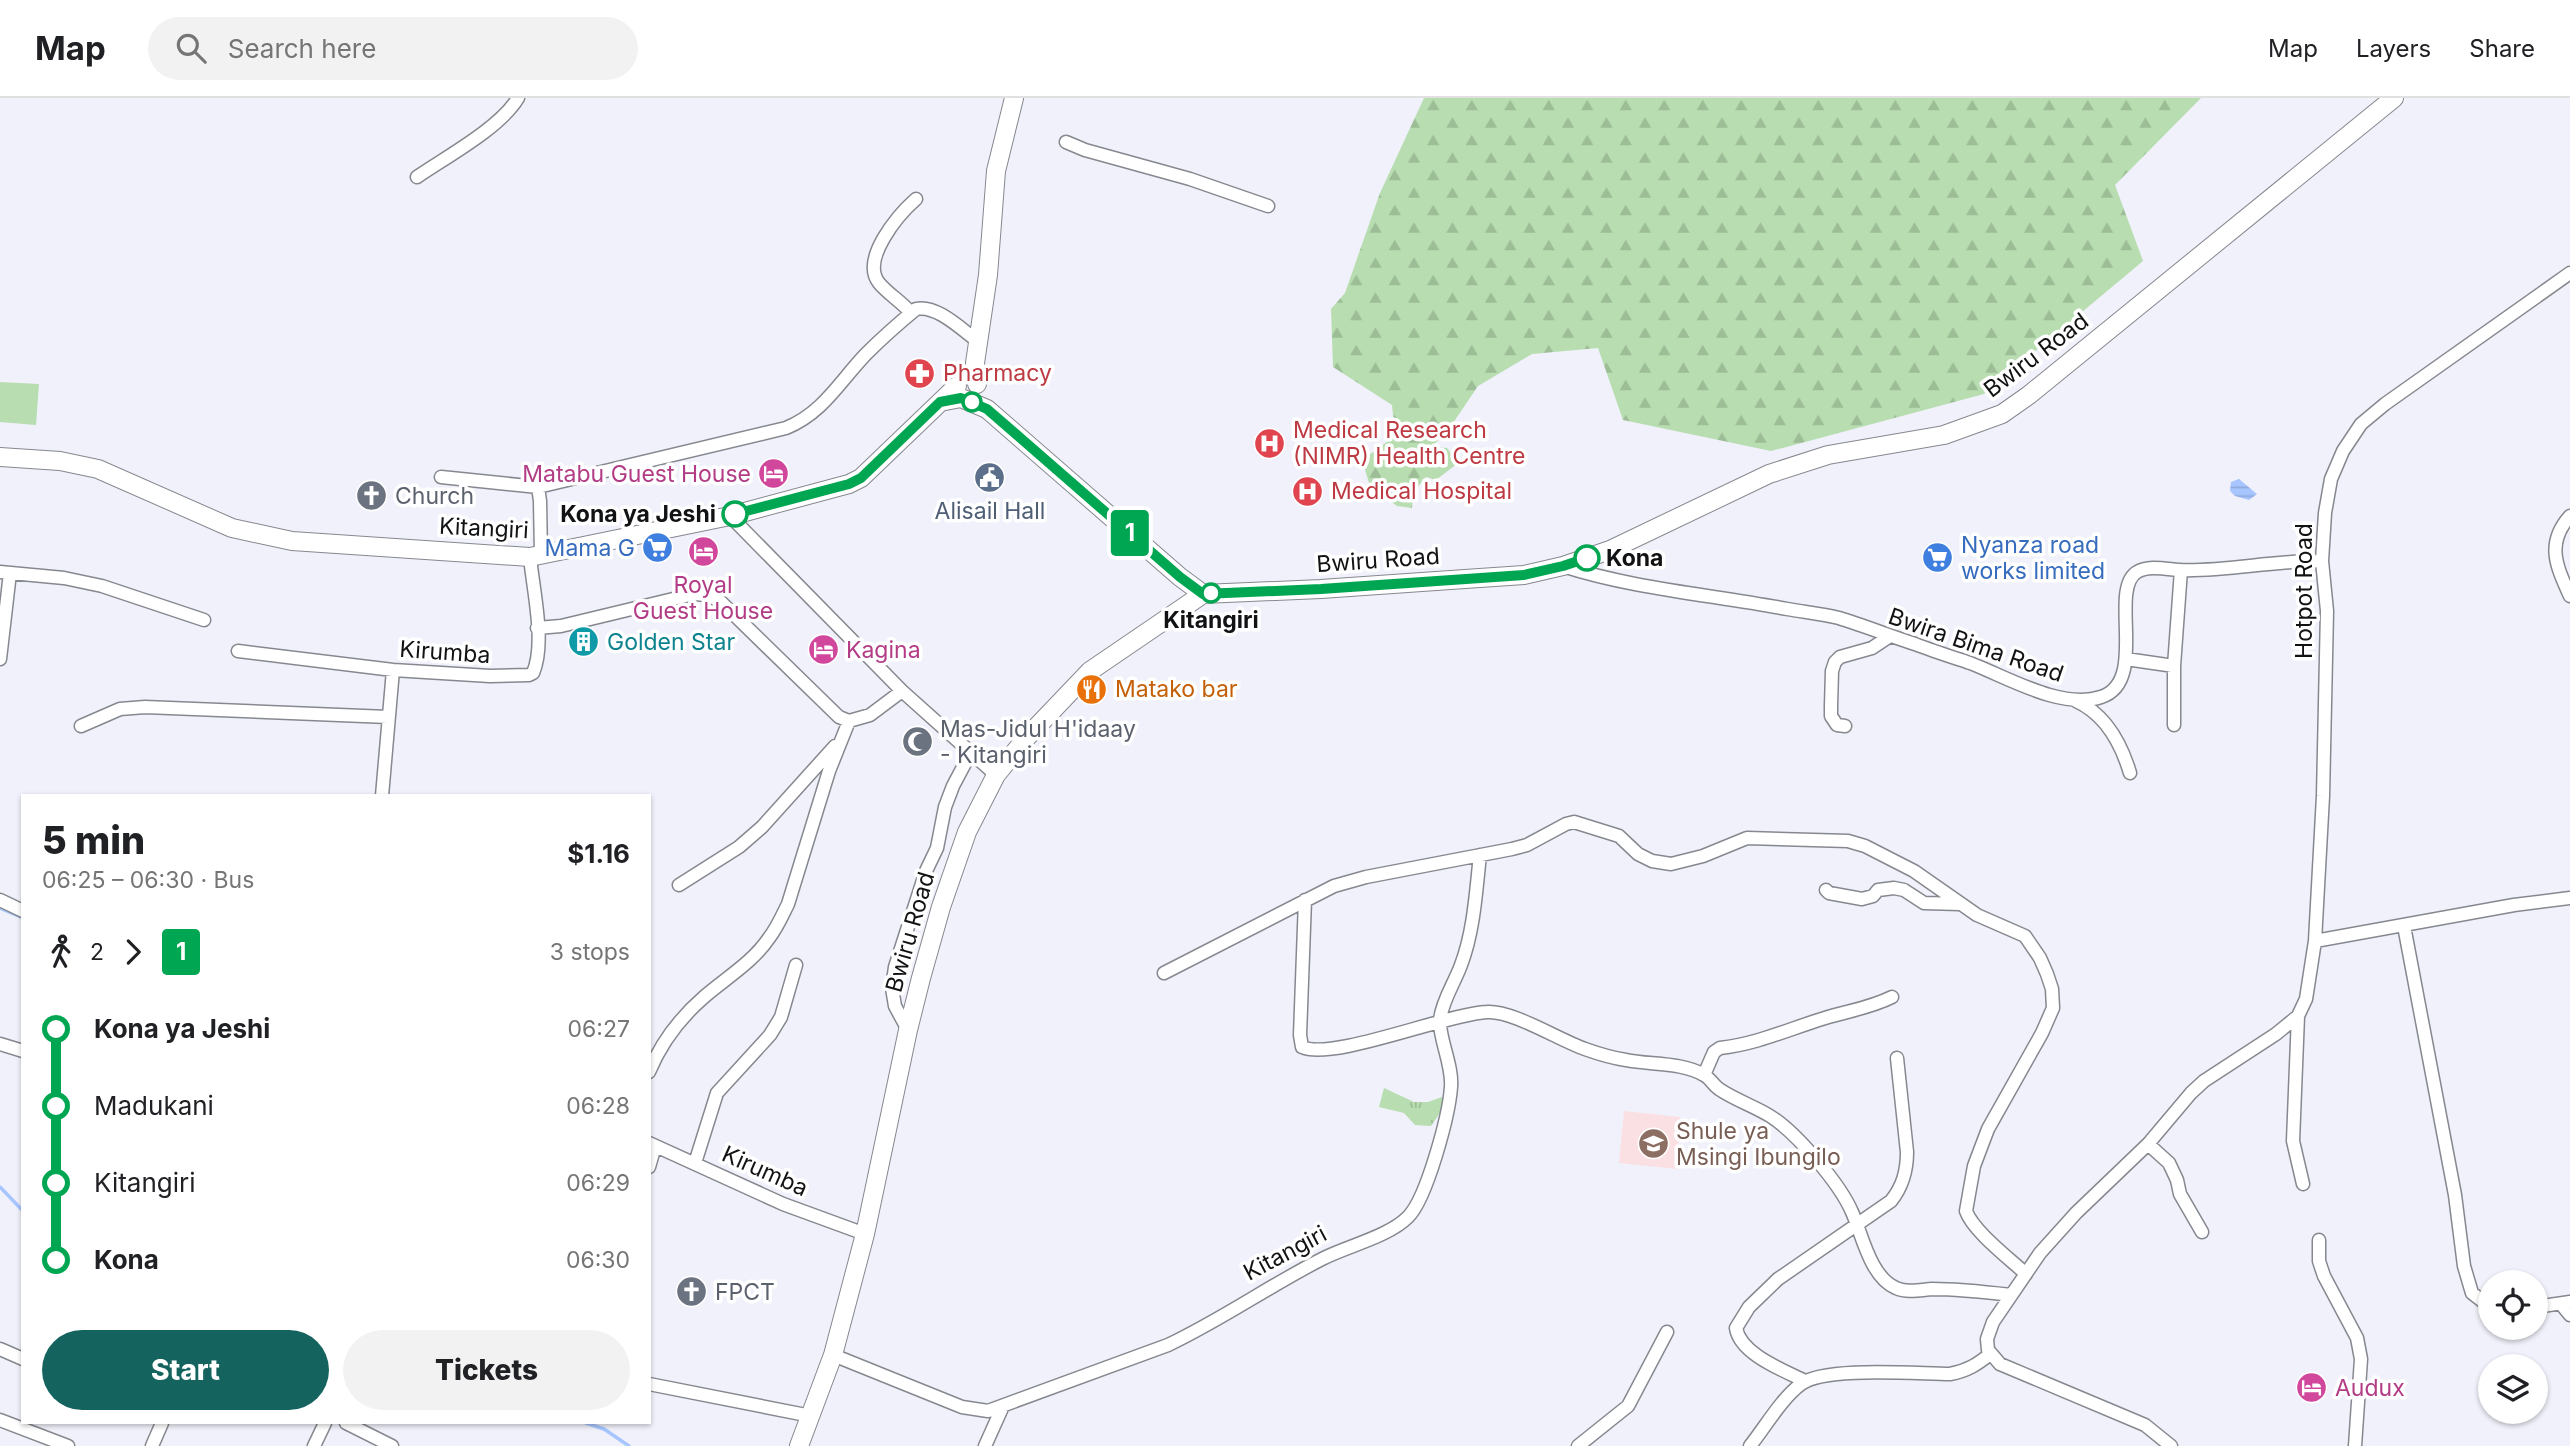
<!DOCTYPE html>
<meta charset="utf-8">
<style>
:root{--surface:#fff;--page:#f2f2f2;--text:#202124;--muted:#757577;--line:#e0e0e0;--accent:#14635e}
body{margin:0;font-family:Inter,sans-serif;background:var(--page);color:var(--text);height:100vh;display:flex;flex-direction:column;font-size:26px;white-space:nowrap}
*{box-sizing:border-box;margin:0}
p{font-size:23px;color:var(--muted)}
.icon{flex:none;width:38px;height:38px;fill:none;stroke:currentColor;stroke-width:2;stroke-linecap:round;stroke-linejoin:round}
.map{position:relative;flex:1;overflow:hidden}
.sheet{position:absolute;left:21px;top:696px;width:630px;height:630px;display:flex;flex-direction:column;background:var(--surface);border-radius:0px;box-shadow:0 2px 5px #0004}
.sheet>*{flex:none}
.badge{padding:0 14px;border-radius:5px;font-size:24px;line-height:46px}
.tools{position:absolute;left:2478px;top:1172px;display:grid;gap:14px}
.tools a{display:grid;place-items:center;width:70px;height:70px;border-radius:50%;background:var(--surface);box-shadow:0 2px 5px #0004;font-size:35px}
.map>.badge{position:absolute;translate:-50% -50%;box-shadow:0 0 0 4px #fff}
.legs{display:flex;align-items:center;gap:10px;height:77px;padding:0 21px;font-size:23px}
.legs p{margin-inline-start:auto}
.head{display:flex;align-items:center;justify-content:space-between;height:119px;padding:0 21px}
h1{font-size:38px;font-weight:800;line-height:52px}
.button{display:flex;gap:14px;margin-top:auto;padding:14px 21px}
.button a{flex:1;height:80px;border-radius:42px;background:var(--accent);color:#fff;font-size:28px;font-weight:800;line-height:80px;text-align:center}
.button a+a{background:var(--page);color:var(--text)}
ul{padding:0 21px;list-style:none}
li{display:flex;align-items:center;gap:24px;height:77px;font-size:26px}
li i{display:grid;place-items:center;width:10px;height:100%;margin:0 9px;background:currentColor}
li i::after{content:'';width:18px;height:18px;margin:-9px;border:5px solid;border-radius:50%;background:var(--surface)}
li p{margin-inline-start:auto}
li:first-child i{background:linear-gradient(#0000 50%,currentColor 0)}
li:last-child i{background:linear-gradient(currentColor 50%,#0000 0)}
header{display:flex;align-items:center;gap:42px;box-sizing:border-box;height:98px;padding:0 35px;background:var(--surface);border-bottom:2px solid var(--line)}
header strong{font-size:33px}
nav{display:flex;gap:38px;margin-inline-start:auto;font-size:24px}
.search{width:490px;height:63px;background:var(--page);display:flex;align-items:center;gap:18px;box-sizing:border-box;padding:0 24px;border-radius:38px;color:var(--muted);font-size:26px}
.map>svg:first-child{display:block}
</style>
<header>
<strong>Map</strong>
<div class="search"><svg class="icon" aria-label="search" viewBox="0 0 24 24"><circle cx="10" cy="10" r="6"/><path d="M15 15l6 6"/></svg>Search here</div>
<nav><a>Map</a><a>Layers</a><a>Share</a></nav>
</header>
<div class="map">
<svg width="2570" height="1348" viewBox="0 0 2570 1348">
<defs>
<pattern id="grass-tufts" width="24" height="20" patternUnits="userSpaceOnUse" patternTransform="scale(1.75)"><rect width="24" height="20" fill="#b7ddb0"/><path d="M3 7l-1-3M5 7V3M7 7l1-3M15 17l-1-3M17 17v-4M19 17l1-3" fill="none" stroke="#9cbd96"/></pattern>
<pattern id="forest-firs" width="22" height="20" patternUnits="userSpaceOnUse" patternTransform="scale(1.75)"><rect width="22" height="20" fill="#b7ddb0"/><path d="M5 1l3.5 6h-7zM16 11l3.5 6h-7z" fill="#9cbd96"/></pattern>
<pattern id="water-rules" width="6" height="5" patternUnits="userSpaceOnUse" patternTransform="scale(1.75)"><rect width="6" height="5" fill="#a7c6ff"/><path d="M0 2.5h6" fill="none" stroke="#8fa9da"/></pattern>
</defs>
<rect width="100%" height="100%" fill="#f0f1fa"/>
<path fill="#fbe0e3" d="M1624 1013 1680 1019 1677 1071 1619 1065Z"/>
<path fill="url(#grass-tufts)" d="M1384 990 1414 1004H1428L1442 999 1444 1009 1431 1028 1415 1027 1404 1015 1379 1009Z"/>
<path fill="url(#forest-firs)" d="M1424 0H2201L2115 87 2143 163 1984 296 1771 353 1623 322 1598 250 1532 256 1478 288 1451 328 1432 349 1447 350 1458 365 1436 382 1426 379 1413 395 1412 410 1397 408 1370 388 1362 362 1395 338 1392 307 1333 269 1331 211 1345 195 1380 95Z"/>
<path fill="#b7ddb0" d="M0 284 39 286 36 327 0 324Z"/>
<path fill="url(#water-rules)" d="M2239 381 2257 396 2249 402 2235 398 2230 393 2231 384Z"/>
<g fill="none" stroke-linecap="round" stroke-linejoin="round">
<path stroke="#a7c6ff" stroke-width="3.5" d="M0 810 23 820
M0 1089 23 1113
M586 1325 604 1331 629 1348"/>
<defs>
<path id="street" d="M1066 44 1085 52 1190 81 1268 108
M417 79C446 59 500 30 518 0
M911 215C902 204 888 196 879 185 860 161 899 116 916 101
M441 379 538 389 786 330C823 315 840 283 866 256 882 240 899 225 916 211 937 206 963 233 979 244
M538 389 540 403 541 457
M730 418 902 593 996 677
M2570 418C2545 446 2557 469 2570 498
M1563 468C1634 491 1714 497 1787 511 1804 514 1823 516 1839 520 1865 528 1890 538 1915 546 1933 553 1952 559 1970 565 2007 579 2061 612 2101 599 2149 584 2108 492 2137 474 2148 467 2166 471 2179 472 2226 474 2274 462 2322 463
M0 474 64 480 102 488 204 522
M537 530 561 528 694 496 708 497 721 504 839 619 849 623
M238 553 393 572 490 578 529 577 533 575C546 545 533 492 530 459
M0 561 10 475
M2126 561 2174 568
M2076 603C2105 616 2121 645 2130 675
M2174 627V568L2181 472
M81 628 120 611 145 609 388 619
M1845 628 1837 627 1831 618V608L1832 573 1835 564 1840 559 1872 550 1890 538
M382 698 393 572
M679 787 739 749 762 729 835 648
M1826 792 1829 795 1862 801 1873 798 1878 792 1894 790 1904 792 1924 805 1960 806
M0 802 23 813
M1305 802 1300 937 1302 949C1333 963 1446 916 1487 914 1512 912 1559 942 1585 951 1599 956 1612 960 1626 962 1650 967 1682 964 1704 977 1710 980 1713 987 1719 991 1735 1002 1754 1008 1770 1018 1796 1034 1840 1086 1852 1114 1862 1136 1870 1179 1896 1190 1907 1195 1920 1192 1932 1191 1958 1191 1985 1194 2011 1197
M2404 828 2455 1097 2464 1168 2472 1195 2490 1209
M2315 843 2514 807 2570 800
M1164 875 1334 788 1366 779 1512 751 1527 747 1566 726 1574 724 1619 738 1638 756 1652 763 1671 766 1703 758 1747 740 1848 743 1865 748 1914 773 1977 817 2025 838 2040 860 2047 876 2052 891 2053 910 2042 935 1988 1031 1974 1068 1966 1113C1973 1133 2010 1161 2026 1176
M2298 918 2293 1043 2303 1086
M908 932 895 908 892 890 895 869 926 773 937 750 945 709 953 688 971 654
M0 946 23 953
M649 974C661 945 681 919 704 899 726 880 753 864 769 840 777 830 782 818 788 806L829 673 849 623 870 617 902 593
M1704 977 1714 954 1720 950C1757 946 1789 931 1825 920 1848 913 1870 910 1892 899
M649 1045 783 1106 865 1136
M2148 1046 2169 1065 2177 1082 2180 1096 2202 1134
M695 1065 717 995 770 937 781 919 796 867
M649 1069 655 1048
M2319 1142V1163L2324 1178 2357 1240 2361 1261 2355 1348
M2561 1206 2570 1217
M2536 1209 2570 1204
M0 1251 23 1261
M833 1257 962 1309 988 1313 1168 1247C1221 1222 1269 1188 1322 1161 1347 1148 1388 1139 1408 1119 1427 1100 1449 1017 1451 989 1453 967 1438 938 1440 921 1443 901 1454 886 1461 867 1474 833 1476 793 1480 757
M1805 1283C1783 1272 1740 1256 1736 1230L1749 1209 1778 1181 1891 1103C1903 1088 1907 1073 1907 1054L1897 960
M649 1286 811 1318
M0 1322 68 1348
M346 1325 392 1348
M152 1348 162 1325
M314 1348 325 1325
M985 1348 1003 1308
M1578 1348 1628 1308 1667 1234
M1750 1348C1766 1328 1781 1301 1801 1286 1825 1268 1918 1276 1950 1276 1967 1273 1978 1266 1990 1256
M2171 1348 2145 1327 2000 1266 1988 1252 1987 1241 1993 1224 2040 1155 2076 1115 2148 1046 2191 995 2204 983 2276 936 2298 918 2306 901 2315 843 2323 698 2327 513 2322 463 2325 415 2331 381 2343 353 2361 326 2385 306 2570 175"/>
<path id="secondary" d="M977 286 975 265 988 177 996 73 1014 0
M940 304 961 300 987 311 1180 479 1203 496
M0 359 60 363 98 371 232 430 292 443 530 459 730 418 849 386 861 380 957 288
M799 1348 833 1257 865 1136 908 932 921 880 941 809 967 734 996 677 1027 639 1090 573 1203 496 1321 491 1465 481 1524 477 1563 468 1610 452 1769 376 1828 357 1944 337 2002 316 2029 297 2394 0"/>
</defs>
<use href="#street" stroke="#86888f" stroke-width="15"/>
<use href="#secondary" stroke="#86888f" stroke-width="20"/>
<use href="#street" stroke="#fff" stroke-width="12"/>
<use href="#secondary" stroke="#fff" stroke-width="18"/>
</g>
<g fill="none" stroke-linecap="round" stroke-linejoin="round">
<defs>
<path id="line-1" d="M735 416 849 386 861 380 940 304 961 300 987 311 1180 479 1203 496 1321 491 1524 477 1563 468 1587 460"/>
</defs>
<use href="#line-1" stroke="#fff" stroke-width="16"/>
<use href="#line-1" stroke="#00a651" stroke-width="10"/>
</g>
<defs>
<symbol id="pharmacy-disc" viewBox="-11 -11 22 22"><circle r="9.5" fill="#e0444e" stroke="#fff"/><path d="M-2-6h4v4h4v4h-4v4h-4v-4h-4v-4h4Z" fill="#fff"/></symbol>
<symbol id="hospital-disc" viewBox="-11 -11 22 22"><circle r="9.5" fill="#e0444e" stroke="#fff"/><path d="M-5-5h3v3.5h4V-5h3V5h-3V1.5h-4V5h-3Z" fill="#fff"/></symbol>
<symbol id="hotel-disc" viewBox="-11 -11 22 22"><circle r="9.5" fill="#d1479c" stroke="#fff"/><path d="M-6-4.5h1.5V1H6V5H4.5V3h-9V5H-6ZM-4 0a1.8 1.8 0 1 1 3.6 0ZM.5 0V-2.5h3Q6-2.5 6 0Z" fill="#fff"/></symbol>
<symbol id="civic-disc" viewBox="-11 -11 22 22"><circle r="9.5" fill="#5c6f8a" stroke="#fff"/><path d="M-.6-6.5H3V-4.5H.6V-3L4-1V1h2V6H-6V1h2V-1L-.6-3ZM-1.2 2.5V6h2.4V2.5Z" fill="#fff"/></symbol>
<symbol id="church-disc" viewBox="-11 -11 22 22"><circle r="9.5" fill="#6b7280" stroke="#fff"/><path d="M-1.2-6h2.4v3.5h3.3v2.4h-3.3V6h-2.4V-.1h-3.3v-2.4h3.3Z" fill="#fff"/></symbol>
<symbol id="supermarket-disc" viewBox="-11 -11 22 22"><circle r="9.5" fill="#3f7fe0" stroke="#fff"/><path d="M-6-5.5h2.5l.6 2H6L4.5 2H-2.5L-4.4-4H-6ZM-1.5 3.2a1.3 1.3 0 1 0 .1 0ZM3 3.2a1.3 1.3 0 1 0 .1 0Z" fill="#fff"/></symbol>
<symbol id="building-disc" viewBox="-11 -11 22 22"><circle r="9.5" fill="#0f9aa8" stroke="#fff"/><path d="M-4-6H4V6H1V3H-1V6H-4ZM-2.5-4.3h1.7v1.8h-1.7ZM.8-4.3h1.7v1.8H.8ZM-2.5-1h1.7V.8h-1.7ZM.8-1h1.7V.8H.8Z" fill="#fff"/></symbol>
<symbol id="restaurant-disc" viewBox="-11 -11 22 22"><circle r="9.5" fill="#e8710a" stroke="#fff"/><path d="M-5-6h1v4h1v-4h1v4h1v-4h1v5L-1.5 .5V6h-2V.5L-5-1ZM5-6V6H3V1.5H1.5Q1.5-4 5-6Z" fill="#fff"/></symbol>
<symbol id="mosque-disc" viewBox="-11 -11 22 22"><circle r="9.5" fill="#6b7280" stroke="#fff"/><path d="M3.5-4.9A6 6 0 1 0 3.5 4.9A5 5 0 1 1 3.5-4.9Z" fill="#fff"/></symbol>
<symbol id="school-disc" viewBox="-11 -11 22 22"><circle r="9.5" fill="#8d6e63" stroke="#fff"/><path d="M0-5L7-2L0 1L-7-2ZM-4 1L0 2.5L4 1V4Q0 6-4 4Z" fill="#fff"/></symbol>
</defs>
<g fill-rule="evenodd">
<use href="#pharmacy-disc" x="902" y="258" width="35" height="35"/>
<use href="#hospital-disc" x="1252" y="328" width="35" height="35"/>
<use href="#hotel-disc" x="756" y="358" width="35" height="35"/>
<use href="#civic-disc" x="972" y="362" width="35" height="35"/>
<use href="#hospital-disc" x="1290" y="376" width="35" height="35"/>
<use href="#church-disc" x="354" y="380" width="35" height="35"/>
<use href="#supermarket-disc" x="640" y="432" width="35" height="35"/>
<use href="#hotel-disc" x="686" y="436" width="35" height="35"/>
<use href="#supermarket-disc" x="1920" y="442" width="35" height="35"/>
<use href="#building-disc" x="566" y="526" width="35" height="35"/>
<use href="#hotel-disc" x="806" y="534" width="35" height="35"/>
<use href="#restaurant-disc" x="1074" y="574" width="35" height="35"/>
<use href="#mosque-disc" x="900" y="626" width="35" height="35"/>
<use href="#school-disc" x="1636" y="1028" width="35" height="35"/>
<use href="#church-disc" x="674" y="1176" width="35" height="35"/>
<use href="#hotel-disc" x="2294" y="1272" width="35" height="35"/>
</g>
<g fill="#fff" stroke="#00a651" stroke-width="3.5">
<circle cx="972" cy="304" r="9"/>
<circle cx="735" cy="416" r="12"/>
<circle cx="1587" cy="460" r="12"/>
<circle cx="1211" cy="495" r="9"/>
</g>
<g text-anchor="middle" stroke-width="7" stroke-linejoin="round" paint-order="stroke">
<g font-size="23" fill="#111214" stroke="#fff">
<text transform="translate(2036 257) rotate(-37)" y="8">Bwiru Road</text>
<text transform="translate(484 430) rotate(3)" y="8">Kitangiri</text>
<text transform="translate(1378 462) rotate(-4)" y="8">Bwiru Road</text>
<text transform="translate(2304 493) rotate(-90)" y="8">Hotpot Road</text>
<text transform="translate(1976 547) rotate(19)" y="8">Bwira Bima Road</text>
<text transform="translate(445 554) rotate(4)" y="8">Kirumba</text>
<text transform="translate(910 834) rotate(-74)" y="8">Bwiru Road</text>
<text transform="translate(765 1073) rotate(24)" y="8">Kirumba</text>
<text transform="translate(1285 1155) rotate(-28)" y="8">Kitangiri</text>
</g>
<g font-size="23" fill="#be3a42" stroke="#fff" text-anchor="start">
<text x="943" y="283">Pharmacy</text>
<text x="1293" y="340">Medical Research<tspan x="1293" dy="26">(NIMR) Health Centre</tspan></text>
<text x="1331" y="401">Medical Hospital</text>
</g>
<g font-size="23" fill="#b23c85" stroke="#fff" text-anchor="start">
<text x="751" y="384" text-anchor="end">Matabu Guest House</text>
<text x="703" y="495" text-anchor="middle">Royal<tspan x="703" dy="26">Guest House</tspan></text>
<text x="846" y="560">Kagina</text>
<text x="2335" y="1298">Audux</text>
</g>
<g font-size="23" fill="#5b616d" stroke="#fff" text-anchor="start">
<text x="395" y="406">Church</text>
<text x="940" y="639">Mas-Jidul H'idaay<tspan x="940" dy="26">- Kitangiri</tspan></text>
<text x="715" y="1202">FPCT</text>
</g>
<g font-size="23" fill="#4e5e75" stroke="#fff">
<text x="990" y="421">Alisail Hall</text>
</g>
<g font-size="23" font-weight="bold" fill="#111214" stroke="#fff" text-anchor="end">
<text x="716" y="424">Kona ya Jeshi</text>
<text x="1606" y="468" text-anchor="start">Kona</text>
<text x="1211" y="530" text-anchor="middle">Kitangiri</text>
</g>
<g font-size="23" fill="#366cbe" stroke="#fff" text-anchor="start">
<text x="1961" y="455">Nyanza road<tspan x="1961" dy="26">works limited</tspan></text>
<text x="635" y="458" text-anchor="end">Mama G</text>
</g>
<g font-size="23" fill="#0d838f" stroke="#fff" text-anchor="start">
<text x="607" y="552">Golden Star</text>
</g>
<g font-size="23" fill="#c56008" stroke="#fff" text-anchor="start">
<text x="1115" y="599">Matako bar</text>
</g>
<g font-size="23" fill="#785e54" stroke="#fff" text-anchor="start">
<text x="1676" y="1041">Shule ya<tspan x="1676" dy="26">Msingi Ibungilo</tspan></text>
</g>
</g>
</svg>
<div class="tools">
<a><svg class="icon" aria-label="locate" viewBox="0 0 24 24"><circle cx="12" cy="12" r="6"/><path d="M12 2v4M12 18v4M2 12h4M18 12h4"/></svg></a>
<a><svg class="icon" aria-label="layers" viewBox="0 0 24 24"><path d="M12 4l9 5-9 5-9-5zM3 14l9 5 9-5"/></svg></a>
</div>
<b class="badge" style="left:1130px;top:435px;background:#00a651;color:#fff">1</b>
<section class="sheet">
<div class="head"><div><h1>5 min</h1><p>06:25 – 06:30 · Bus</p></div><b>$1.16</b></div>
<div class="legs"><svg class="icon" aria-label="walk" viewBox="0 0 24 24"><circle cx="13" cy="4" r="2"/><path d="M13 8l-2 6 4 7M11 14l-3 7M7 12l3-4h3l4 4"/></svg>2<svg class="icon" aria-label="forward" viewBox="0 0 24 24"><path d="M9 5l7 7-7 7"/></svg><b class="badge" style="background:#00a651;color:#fff">1</b><p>3 stops</p></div>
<ul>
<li><i style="color:#00a651"></i><b>Kona ya Jeshi</b><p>06:27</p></li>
<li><i style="color:#00a651"></i><span>Madukani</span><p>06:28</p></li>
<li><i style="color:#00a651"></i><span>Kitangiri</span><p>06:29</p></li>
<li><i style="color:#00a651"></i><b>Kona</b><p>06:30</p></li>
</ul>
<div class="button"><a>Start</a><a>Tickets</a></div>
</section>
</div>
